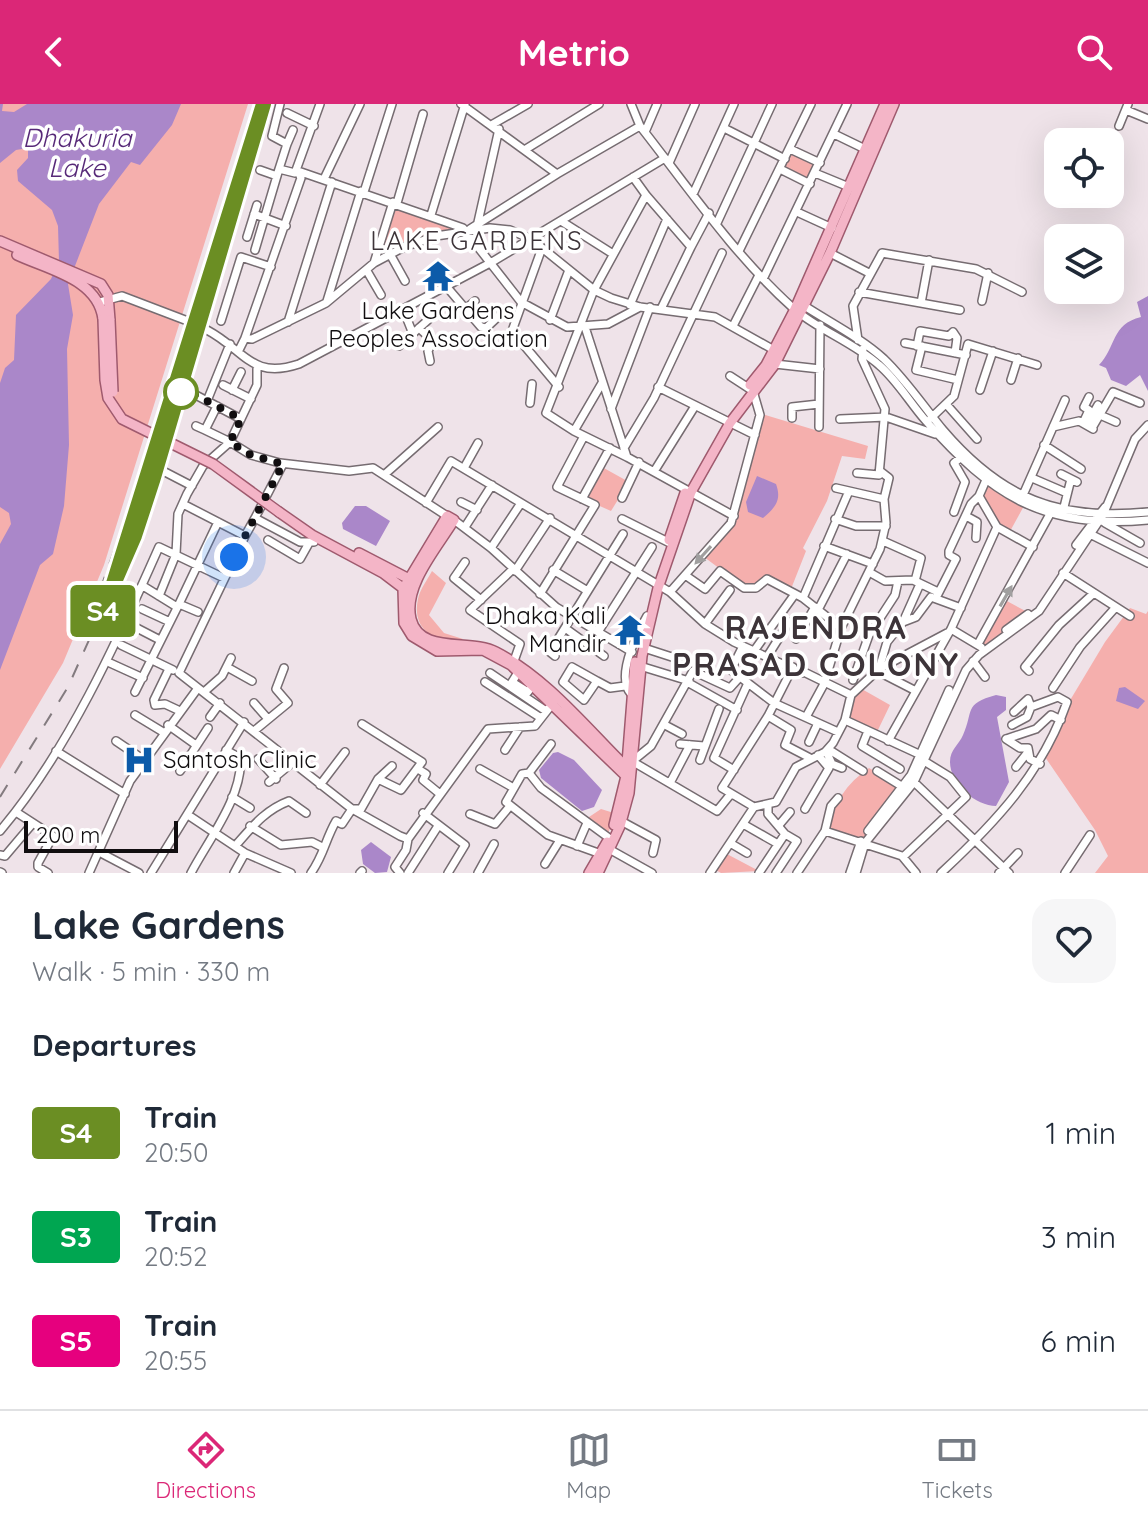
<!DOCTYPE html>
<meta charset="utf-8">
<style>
:root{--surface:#fff;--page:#f6f6f7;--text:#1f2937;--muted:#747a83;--line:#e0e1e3;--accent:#db2777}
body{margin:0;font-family:Quicksand,sans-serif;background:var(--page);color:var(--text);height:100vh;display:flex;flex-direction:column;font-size:30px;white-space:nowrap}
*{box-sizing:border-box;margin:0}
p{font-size:26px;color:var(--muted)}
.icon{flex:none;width:44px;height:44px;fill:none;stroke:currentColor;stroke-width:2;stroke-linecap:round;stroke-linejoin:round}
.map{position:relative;height:769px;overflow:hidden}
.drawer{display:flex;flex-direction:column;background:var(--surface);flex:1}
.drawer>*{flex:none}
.badge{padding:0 16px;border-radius:6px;font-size:28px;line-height:52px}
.fabs{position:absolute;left:1044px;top:24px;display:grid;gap:16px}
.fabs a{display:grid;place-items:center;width:80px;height:80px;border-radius:16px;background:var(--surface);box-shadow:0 8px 32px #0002;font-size:40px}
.scale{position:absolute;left:24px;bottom:20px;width:154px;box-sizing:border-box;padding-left:8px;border:4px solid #110e10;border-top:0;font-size:22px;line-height:28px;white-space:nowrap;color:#110e10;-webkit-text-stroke:6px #fff;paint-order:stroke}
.you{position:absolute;width:40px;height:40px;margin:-20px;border:6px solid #fff;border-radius:50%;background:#1a73e8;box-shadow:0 0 0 12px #1a73e833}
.map>.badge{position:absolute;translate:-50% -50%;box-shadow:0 0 0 4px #fff}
h2{padding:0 32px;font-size:30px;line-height:72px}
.round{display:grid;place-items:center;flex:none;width:84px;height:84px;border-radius:24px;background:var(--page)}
.summary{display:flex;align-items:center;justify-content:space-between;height:136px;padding:0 32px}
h1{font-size:38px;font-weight:800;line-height:60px}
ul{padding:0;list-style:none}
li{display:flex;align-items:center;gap:24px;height:104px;padding:0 32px}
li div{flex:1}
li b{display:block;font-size:30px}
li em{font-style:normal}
li .badge{min-width:88px;font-weight:700;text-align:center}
header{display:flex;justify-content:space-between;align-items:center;height:104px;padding:0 32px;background:var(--accent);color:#fff;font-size:36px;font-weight:800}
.tab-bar{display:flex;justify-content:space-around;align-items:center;height:112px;border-top:2px solid var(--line);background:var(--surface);font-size:22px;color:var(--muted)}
.tab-bar a{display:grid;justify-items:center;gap:4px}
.tab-bar .on{color:var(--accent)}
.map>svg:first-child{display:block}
</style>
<header><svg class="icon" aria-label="back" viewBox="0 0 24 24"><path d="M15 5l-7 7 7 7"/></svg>Metrio<svg class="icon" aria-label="search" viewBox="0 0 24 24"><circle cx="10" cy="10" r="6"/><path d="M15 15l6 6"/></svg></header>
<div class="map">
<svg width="1148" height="769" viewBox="0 0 1148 769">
<rect width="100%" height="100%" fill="#efe3e9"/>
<path fill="#f5afad" d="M0 0H248L104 461 63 559 0 665Z
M791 47 818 59 809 78 783 65Z
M395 100 463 126 430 131 378 157Z
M762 310 868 342 865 355 842 352 827 397 803 444 806 447 791 485 768 472 756 482H743L704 453 732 421Z
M602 363 629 378 611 407 584 395Z
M987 376 1025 400 1008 431 981 392Z
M432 467 446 479 429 511 444 529 463 535C436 541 411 526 418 495 420 485 428 475 432 467Z
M1005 496 1033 511 987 545 979 539Z
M1130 504 1146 510 1148 507V769H1095L1108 752 1095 726 1045 653 1066 603 1105 538Z
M860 584 890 601 877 628 846 615 852 591Z
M869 664 903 684 867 738 826 726C833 700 847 679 869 664Z
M601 705 614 709 608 731 586 715Z
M725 749 759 767 721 769 714 765Z"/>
<path fill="#aa87c9" d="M0 0H3L2 7 14 8 27 0H181L172 21 140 61 131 58 99 100 68 180 73 211 67 245 69 341 64 402 53 450 40 461 0 566V440L11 420 9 409 0 403V279L5 264 14 256 16 211 51 175 59 157 58 122 52 106 18 77 17 66 28 54V44L16 46 0 59Z
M1148 192V287L1140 271 1126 282 1111 276 1106 264 1099 261C1116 244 1111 220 1141 213L1137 198Z
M757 372 776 380C782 396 775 404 763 414L748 408 746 398Z
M355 402H366L390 417 376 442 343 425 342 419Z
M1125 583 1145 597 1138 605 1116 597 1119 584Z
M996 591 1006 593V606L997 613 1009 678 996 702C976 702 950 680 950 658 950 645 959 641 963 631 974 607 963 600 996 591Z
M558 648 574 656 602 686 594 703 582 707 541 674 539 666 553 649Z
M371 738 391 753 387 768 375 769 363 760 361 746Z"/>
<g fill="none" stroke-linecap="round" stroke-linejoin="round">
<defs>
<path id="minor" d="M280 0 272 32 287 40 293 26
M461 0 557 70 470 125
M631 0 640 22C688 83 734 151 793 204 818 226 853 238 879 261 897 276 910 299 926 317 992 392 1045 426 1148 416
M1126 6 1148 15
M287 9 314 22
M493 20 528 0
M1119 22 1128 0
M724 24 785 55
M645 28 657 0
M834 30 865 45
M287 40 279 65 295 69 320 0
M526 45 599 0
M790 45 820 59
M669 59 695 0
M780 65 810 80
M260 66 277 72
M815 69 849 83
M557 70 640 22
M324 75 360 0
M364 88 392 0
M694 88 734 0
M646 91 691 143 661 205
M397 99 423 10
M797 108 832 124
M254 110 286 122
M431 111 465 0
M561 117 613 150
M478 118 499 25
M717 119 772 0
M247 133 257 101
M691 143 709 109
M542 144 512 227 559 283
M255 146 279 65
M739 147 811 0
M830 149 869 169
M390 150 405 177
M374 159 393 98
M367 167 381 191
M763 175 847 0
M446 182 481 223 486 224 503 208 515 216
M859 188 960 206
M327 197 361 87
M982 197 988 169
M100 198 122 192 185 216
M921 199 929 156
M630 201 667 115
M803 201C829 218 861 234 884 255 906 276 924 303 943 326 1002 395 1059 417 1148 408
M403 205 413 230
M464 206 475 197
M550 216 569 166
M221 217 241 153 271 163
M288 218 332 78
M733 222 759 171
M585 223 627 353 734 412
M419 224 433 237 428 247 430 257
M207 226C245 246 251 276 299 260L492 158 665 54
M245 234 301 74 298 67 463 124 521 198 567 223 608 220 640 203
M858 236 853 202 882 149 976 165 1022 188
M905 239 966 251
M399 242 428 216
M917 242 920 227 949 232 953 228 957 234 955 249
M922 242 916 266 958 276
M239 246 245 234 252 235 326 199 374 159 404 143 436 132 490 124 510 126 531 135 594 186 611 194 640 203 715 213 774 246
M775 260 820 265
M257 265V281L230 338 251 351 280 359 349 367 373 364 447 412
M1011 276 1018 254
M223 281 251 295
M658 283 755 331
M232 286 241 268
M980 286 993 247
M192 289 241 315
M207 297 230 240
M530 299 532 280
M946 300 977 335
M611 305 650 203
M1100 311 1116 318
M792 314V303L819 300
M931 314 954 292 968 240 1037 261
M840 315 886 313 935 330
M1089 317 1098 301
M1083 319 1089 306 1084 303 1089 293
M196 322 205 326 217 302
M819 323 820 221
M1053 323 1079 317 1093 325
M1092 324 1113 288 1140 299
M574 327 602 279
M1044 341 1081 365
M624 344 654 294 722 149
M627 353 574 327 546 309 594 186 646 91 633 73
M464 364 478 339
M655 366 695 302
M165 368 192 382
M857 369 879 371 885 305 862 255 863 245
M1061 370 1077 378
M384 371 438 323
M1032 374 1067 389
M836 384 884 395
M1023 391 1065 296
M622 394 639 358
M582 395 610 344
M461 398 477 406
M426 399 451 357 670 488 705 520 734 538 802 569
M183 400 245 432 255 414 300 438H314
M1063 407 1071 375
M954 408 965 378 954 359 960 354
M966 412 977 418 976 434
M255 414 283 360
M622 415 668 438
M835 415 856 422H886
M454 416 491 444 556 503 632 548
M1105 419 1140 439
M465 423 492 381
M997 423 1033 443
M1090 430 1148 459
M245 432 179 569 352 705 400 732 408 735 488 625 535 622 553 599
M268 436 300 455 309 439
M883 437 921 454 915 477
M1076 441 1105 403
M824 442 873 460
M491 444 521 399
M465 458 454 474 481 496
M513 465 470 506 520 540 514 557
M553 466 586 486
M515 467 550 414
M869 468 885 477 913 476 938 488
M1063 469 1130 512
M685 471 705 485 720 467 744 484H756L767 475 803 494 841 524
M143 482 177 503
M670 488 731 419 760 311 753 287 730 272
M540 490 595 401 557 383 584 332
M159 492 176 450 178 410 187 390 203 362 230 338 205 326
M937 492 956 455 949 451V447L971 400 979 392
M803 494 849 387
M179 500 218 418
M142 505 170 518
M818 506 847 450
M903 518 916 513 931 493 961 504
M705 520 730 486
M131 521 160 536
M565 524 604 552
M951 525 981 543
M1006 526 1028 510
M598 528 652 443
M796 535 815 503
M978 540 1050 410
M121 541 173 566
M743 542 731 566 774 599 838 628
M644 544 678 555
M754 547 795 490
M555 552 550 548 623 430
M767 553 789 518
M973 557 985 573
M110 559 143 574
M640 562 689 577
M227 563 252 577
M572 563 597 577 584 596 563 578Z
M793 563 768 612 722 684 754 703 776 698 796 663 825 648 833 639 845 616 851 591 879 565 947 529
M169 565 154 596 155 601 165 600 180 607
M879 565 887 538 903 518 920 480
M519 567 512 578 528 588 534 580
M877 567 916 587
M1029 567 1025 563 1059 521 1094 489
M490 569 546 607
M806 569 851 591
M853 576 869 531 895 491 898 477
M597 577 610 584 625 582
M485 578 541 614
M687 578 737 606
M1053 584 1080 543 1116 503
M135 588 179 500 198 508
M204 588 222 572 231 554
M631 590C615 572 637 530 647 512
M254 599 268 615
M1014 608 1028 595 1031 603
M135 611 163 628
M768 612 791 626 785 641 810 654
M210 613 220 599
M806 613 824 580 841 524 880 445 886 419 884 395 889 374 880 367
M845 616 923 652
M362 620 422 658 401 686 378 675
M168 621 196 641
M665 621 682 630
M254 627 288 599 276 585 284 564
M868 627 862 642 900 665
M1006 635 1036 625 1051 611 1061 616
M1006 635 1020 644H1028L1030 655 1040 660
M116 637 144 656
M888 637 951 525 997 423 979 392 986 376
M809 638 818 619
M551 640 529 669 522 670 506 698 548 731 601 750
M680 640 704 642
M828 645 863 667
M505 646 520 623
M56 647 125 690
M826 647 832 660 842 664
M258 655 276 675
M635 655 651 642 693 567 730 584 740 573
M700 656 719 605
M635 659 717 707 730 691
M1016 663 1028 648
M418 665 426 670 423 676 440 690
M480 665 512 683
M734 666 714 654 748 579
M180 667 208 624
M877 667 903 683
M529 669 541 684 609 734
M269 678 293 658
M914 678 1009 769
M670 679 690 641
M320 681 345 648
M232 693 250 704
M768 702V710L785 730 797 737 776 769
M805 705 829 664 818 651
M16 708 53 732 38 759V763L48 769
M423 709 465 741 448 769
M470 710 495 720 510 702
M188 711 245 749 291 769
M621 717 656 736 653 749
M743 720 778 740
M779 721 790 708
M250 722 281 741 312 738 324 744
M0 727C67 648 117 538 159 443L224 474
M825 727 831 702 838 694
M868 727 911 671 949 586
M730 739 747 749
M236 741C252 723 265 706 289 697L306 709
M577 742 587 719
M609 745 652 769
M99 748 139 769
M0 751 5 752 33 719
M903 753 966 693 950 673 924 657
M545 760 560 736
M0 768 2 769
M89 769 130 677 198 584
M151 769 244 618
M191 769C207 738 244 691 240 654L226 646
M234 769 245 749
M311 769C324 751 325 736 336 717L342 720 352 705H361L378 675 392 662
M360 769 362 767
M400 769 395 763 406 746 408 735
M408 769 438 722
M478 769 494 740
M710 769 754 703
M759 769 785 730
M797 769 825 727 902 752 916 769
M850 769 861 737
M856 769 865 739 914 678 966 566 979 551 1039 507 1103 411 1135 335 1148 321
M941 769C996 718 1042 669 1067 598L1058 593 1031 603 1027 613 1012 621
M999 769 1018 749
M1065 769 1090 731"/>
<path id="major" d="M0 137 101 180 108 191 110 216
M17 151C49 166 98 175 103 215
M750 281 766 261 795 205 885 0
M279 408 312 431 383 469 408 488
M669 436 685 389
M359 449 413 477
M626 672 511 561 483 546 437 547 412 532 404 519 403 485 447 412 454 416C437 444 403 482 411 515 420 551 470 534 496 548 548 575 587 625 629 666
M614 721 626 672 635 558
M589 769 607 738
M598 769 620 722 629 689 642 552 658 484 691 388 730 319 775 260 830 149 894 0"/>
</defs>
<use href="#minor" stroke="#766c71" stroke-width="10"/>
<use href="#major" stroke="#9f5a6e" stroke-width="12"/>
<use href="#minor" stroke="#fff" stroke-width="7"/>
<use href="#major" stroke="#f4b5c7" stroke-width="9"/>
<path stroke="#837b7f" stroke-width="2" stroke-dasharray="14 14" stroke-linecap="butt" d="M184 227 200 174
M120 443 190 218
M100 486 119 433
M0 693 68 583 140 422 265 0"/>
<defs>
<path id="major-bridge" d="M103 215 105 276 108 294 122 315 213 360 279 408
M110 216 113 288"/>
</defs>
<use href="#major-bridge" stroke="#9f5a6e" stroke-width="12" stroke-linecap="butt"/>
<use href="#major-bridge" stroke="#f4b5c7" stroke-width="9"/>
</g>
<defs><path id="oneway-solid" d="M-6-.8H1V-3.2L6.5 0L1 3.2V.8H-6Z" transform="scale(2)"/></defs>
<g fill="#a09f9f">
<use href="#oneway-solid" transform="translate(703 451) rotate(132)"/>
<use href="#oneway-solid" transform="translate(1006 492) rotate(-60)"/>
</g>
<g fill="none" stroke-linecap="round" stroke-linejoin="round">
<defs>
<path id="line" d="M262 0 103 508 136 432 154 377 265 0"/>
</defs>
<use href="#line" stroke="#fff" stroke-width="18"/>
<use href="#line" stroke="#6b8e23" stroke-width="12"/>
<path stroke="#110e10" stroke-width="8" stroke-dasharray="0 14.4" d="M181 288 192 289 241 315 230 338 251 351 283 360 234 453"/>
</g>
<defs>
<symbol id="temple-bare" viewBox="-9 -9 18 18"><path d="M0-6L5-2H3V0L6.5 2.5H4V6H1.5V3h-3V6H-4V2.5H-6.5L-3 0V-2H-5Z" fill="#0c5ba9" stroke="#fff" stroke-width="2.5" paint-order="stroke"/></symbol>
<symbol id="hospital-bare" viewBox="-9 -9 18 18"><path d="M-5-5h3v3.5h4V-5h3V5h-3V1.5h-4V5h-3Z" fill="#0c5ba9" stroke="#fff" stroke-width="2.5" paint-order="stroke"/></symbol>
</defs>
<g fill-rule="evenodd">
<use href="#temple-bare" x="416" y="150" width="44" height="44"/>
<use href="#temple-bare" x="608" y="504" width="44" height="44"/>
<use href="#hospital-bare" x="117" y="634" width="44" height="44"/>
</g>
<circle fill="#fff" stroke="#6b8e23" stroke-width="4" cx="181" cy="288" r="16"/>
<g text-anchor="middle" stroke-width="7" stroke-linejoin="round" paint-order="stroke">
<g font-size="24" fill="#110e10" stroke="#fff">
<text x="438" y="215">Lake Gardens<tspan x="438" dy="28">Peoples Association</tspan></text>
<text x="606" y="520" text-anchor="end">Dhaka Kali<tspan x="606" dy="28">Mandir</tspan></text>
<text x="163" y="664" text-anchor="start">Santosh Clinic</text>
</g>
<g font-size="26" font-style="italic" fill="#572978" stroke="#fff">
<text x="77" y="43">Dhakuria<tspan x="77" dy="30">Lake</tspan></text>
</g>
<g font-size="26" letter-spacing="2" fill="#3d3439" stroke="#fff">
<text x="477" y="146">LAKE GARDENS</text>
</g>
<g font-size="32" font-weight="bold" letter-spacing="2" fill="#3d3439" stroke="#fff">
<text x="816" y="535">RAJENDRA<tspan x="816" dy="37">PRASAD COLONY</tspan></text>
</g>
</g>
</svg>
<div class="fabs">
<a><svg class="icon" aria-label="locate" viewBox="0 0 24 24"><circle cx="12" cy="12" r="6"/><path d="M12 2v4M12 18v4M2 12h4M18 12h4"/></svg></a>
<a><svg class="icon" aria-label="layers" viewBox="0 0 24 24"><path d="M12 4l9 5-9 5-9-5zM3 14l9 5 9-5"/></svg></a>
</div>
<div class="scale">200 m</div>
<div class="you" style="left:234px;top:453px"></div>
<b class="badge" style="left:103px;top:507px;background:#6b8e23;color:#fff">S4</b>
</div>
<section class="drawer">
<div class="summary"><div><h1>Lake Gardens</h1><p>Walk · 5 min · 330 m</p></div><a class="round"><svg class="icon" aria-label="heart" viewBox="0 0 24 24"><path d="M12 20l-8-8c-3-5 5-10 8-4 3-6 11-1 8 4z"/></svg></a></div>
<h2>Departures</h2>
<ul>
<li><span class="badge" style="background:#6b8e23;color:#fff">S4</span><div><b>Train</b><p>20:50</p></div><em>1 min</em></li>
<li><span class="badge" style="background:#00a651;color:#fff">S3</span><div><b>Train</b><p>20:52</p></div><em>3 min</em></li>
<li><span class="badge" style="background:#e6007e;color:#fff">S5</span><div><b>Train</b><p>20:55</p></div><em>6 min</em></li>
</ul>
</section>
<nav class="tab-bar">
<a class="on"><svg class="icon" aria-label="directions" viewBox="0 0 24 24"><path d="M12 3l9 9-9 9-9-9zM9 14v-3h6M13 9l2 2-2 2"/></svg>Directions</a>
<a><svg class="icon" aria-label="map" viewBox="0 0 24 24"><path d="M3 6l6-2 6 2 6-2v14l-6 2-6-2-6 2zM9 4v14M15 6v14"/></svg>Map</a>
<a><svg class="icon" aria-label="tickets" viewBox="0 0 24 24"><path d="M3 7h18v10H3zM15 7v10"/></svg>Tickets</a>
</nav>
